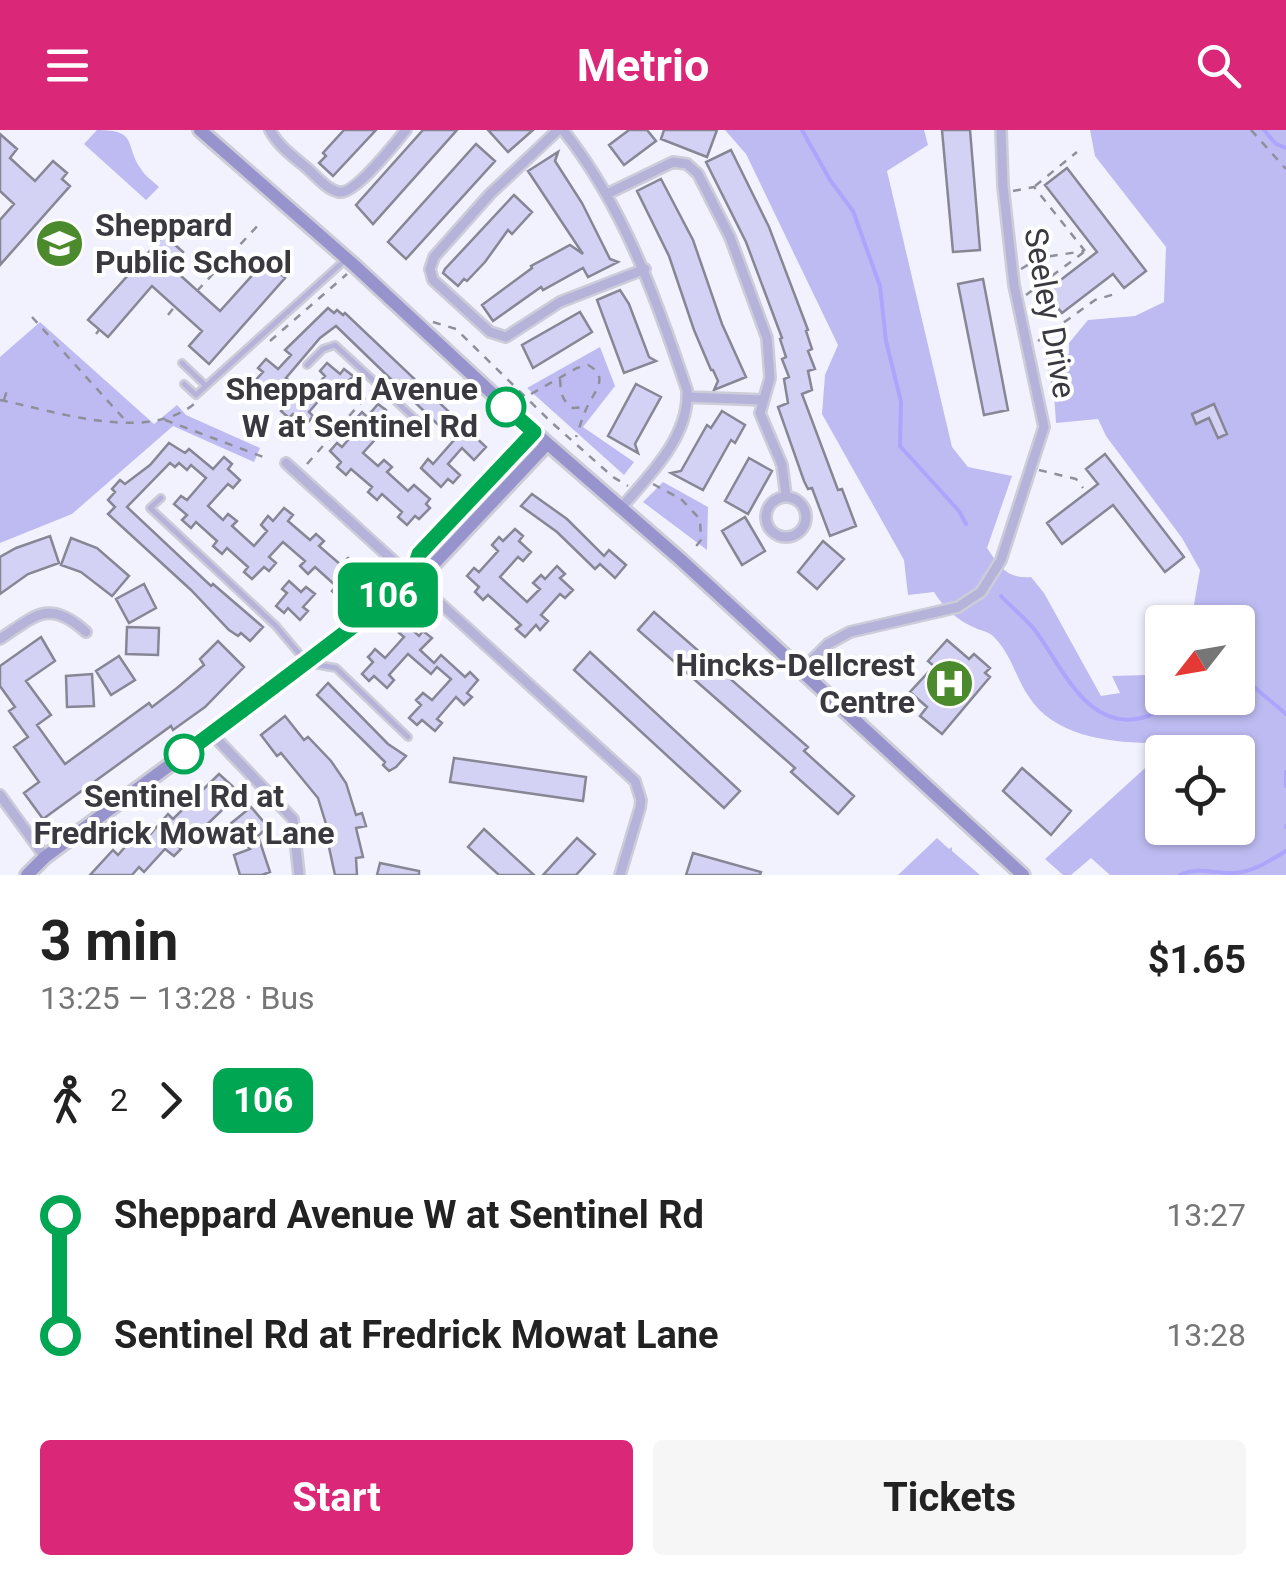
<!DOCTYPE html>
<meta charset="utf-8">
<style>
:root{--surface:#fff;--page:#f6f6f6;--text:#222;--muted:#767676;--accent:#db2777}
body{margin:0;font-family:Roboto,sans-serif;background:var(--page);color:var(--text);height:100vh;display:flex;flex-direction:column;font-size:38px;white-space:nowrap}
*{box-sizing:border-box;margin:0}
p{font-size:32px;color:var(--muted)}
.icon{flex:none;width:55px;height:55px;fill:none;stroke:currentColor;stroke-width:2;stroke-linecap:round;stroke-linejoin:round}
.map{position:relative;height:745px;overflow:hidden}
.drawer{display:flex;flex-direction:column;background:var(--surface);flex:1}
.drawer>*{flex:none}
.badge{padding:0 20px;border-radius:15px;font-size:35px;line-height:65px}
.needle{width:65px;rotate:239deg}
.buttons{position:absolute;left:1145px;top:475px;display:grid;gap:20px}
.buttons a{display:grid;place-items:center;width:110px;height:110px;border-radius:10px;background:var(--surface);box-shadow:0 2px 8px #0004;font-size:50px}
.map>.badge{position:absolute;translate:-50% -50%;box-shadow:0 0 0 5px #fff}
.legs{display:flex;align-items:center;gap:15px;height:110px;padding:0 40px;font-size:32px}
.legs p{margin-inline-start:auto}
.head{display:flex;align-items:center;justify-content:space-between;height:170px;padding:0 40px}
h1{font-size:55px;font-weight:700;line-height:75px}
.action{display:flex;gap:20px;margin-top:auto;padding:20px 40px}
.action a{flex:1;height:115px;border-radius:10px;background:var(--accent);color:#fff;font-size:40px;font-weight:700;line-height:115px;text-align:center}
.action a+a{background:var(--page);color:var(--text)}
ul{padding:0 40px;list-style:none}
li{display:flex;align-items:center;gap:35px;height:120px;font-size:38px}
li i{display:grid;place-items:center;width:15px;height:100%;margin:0 12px;background:currentColor}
li i::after{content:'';width:25px;height:25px;margin:-12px;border:8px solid;border-radius:50%;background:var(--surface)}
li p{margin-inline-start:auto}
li:first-child i{background:linear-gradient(#0000 50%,currentColor 0)}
li:last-child i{background:linear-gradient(currentColor 50%,#0000 0)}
header{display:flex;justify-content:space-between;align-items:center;height:130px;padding:0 40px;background:var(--accent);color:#fff;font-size:45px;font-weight:700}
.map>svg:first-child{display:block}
</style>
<header><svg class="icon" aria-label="menu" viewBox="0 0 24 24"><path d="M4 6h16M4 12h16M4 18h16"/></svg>Metrio<svg class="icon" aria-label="search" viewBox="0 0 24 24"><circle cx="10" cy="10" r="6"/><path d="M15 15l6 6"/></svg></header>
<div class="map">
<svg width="1286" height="745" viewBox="0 0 1286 745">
<rect width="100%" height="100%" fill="#f2f2ff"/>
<path fill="#bebbf2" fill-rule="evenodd" d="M97 0C139 0 124 15 141 39 145 46 153 51 159 57L146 70 84 14Z
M725 0H924L928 15 887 41 952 317 968 337 1012 346 987 418C1000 437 1007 449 1031 447L1044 463 1101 566 1120 563 1112 546 1146 545 1162 531V568H1238V492H1191L1200 440 1182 408 1106 306 1098 289 1056 293 1054 264 1044 227 1069 224V213L1088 190 1135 186 1164 172 1166 117 1095 26 1090 0H1286V745H1110L1091 728 1071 745H1063L1045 729 1155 629 1147 613C1106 612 1053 605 1029 567 1016 548 1011 524 994 507 988 501 981 501 973 497 957 490 943 477 934 462L908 465 904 430 822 284 825 245 838 215 746 24ZM1162 622H1238V698H1162Z
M40 192 154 294 177 275 186 285 260 318 254 332 173 296 72 384 0 413V227Z
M600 217 615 256 583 297 634 332 624 345 527 258Z
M663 352 708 377 707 420 643 372Z
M937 708 949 719 952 717V721L980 745H898Z"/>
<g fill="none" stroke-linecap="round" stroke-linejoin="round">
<path stroke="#ada5fb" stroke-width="4" d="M802 0 830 50 853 81 880 156 886 211 901 272 900 316 959 381 966 394
M1264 0 1276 14 1286 18
M1001 466C1011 477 1024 487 1034 499 1062 535 1088 607 1148 586 1157 583 1166 573 1173 568
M1238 550 1254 557 1286 584
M1286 642V656
M1286 696V697
M1180 745C1197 736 1216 744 1235 743 1255 741 1269 731 1286 721"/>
</g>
<path fill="#d3d2f5" stroke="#878695" stroke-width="2.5" d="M344 0H376L333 46 319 33 326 26 323 23Z
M423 0H457L373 94 356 75Z
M488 0H533L508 22Z
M629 0H647L656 11 624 35 609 15Z
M664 0H717L707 27 661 9Z
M942 0H970L980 120 953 122Z
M0 4 17 19 10 28 35 51 53 31 67 43 62 49 70 56 0 135V90L14 74 0 61Z
M476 14 495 31 406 129 388 112Z
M731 20 769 97 808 200 806 201 812 219 808 221 815 239 808 241 812 260 802 264 838 360 842 359 856 396 830 406 812 358 808 359 804 351 778 277 788 273 784 249 789 247 782 229 786 227 780 209 782 208 746 112 706 32Z
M558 22 555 31 582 73 610 129 618 132 588 147 583 138 543 160 541 157 493 191 482 175 532 138 531 136 570 115 583 124 528 41Z
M1067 38 1146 141 1124 158 1113 144 1062 183 1045 162 1097 122 1045 55Z
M661 49 693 110 722 194 746 247 714 260 718 251 713 240H711L694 200 669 126 637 61Z
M514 65 532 82 512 104 508 100 485 132 467 151 464 149 458 156 443 143 445 139Z
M164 105 183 122 171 137 220 181 266 130 285 148 209 234 189 216 202 201 152 156 108 207 88 190Z
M983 149 1008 280 984 285 958 154Z
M620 160 629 174 649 227 656 231 624 243 597 170Z
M328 178 334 183 337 180 343 185 345 183 486 317 474 330 462 318 448 334 460 345 453 353 448 349 441 357 421 338 428 329 433 334 454 310 336 196 320 208 286 248 307 267 325 246 320 241 327 233 340 244 344 239 353 246 341 259 346 263 339 272 327 261 309 282 313 286 306 295 293 284 289 288 281 281 286 275 265 256 261 261 252 254 263 242 258 238 266 229 278 239 291 225 285 220Z
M580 182 592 202 533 238 522 215Z
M636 254 661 267 635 314 638 323 608 306Z
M378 274 386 280 381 286 394 298 386 306 382 302 363 323 378 336 384 330 392 337 387 342 408 361 414 355 430 369 426 374 430 378 419 389 415 386 407 395 398 387 402 382 382 364 377 370 368 362 372 357 351 339 346 345 337 337 341 332 330 321 337 313 342 317 360 296 354 291 362 282 367 287Z
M1214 274 1227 304 1218 308 1209 288 1196 294 1192 284Z
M722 281 745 295 735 313 731 310 703 360 671 343 681 341 707 295 711 298Z
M169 313 185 323 189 319 213 339 224 327 232 334 228 339 240 350 233 358 228 354 208 376 223 390 228 384 237 391 232 396 254 416 267 401 261 395 268 386 273 391 284 378 293 385 288 391 310 410 316 404 324 411 319 416 341 435 348 428 356 436 351 441 363 452 356 460 351 456 340 468 332 461 336 456 315 437 308 444 300 436 305 431 283 412 269 427 276 433 269 441 264 437 252 449 244 442 248 437 227 418 222 424 213 416 217 411 196 392 191 398 182 390 187 385 174 374 181 366 187 370 206 348 191 335 187 340 179 333 175 337 170 333 127 377 211 456 213 454 263 497 250 511 241 503 238 506 229 500 191 460 108 384 115 377 108 370 115 362 112 359 120 350 125 354 150 335Z
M1105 324 1184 427 1165 442 1113 375 1062 414 1047 393 1098 354 1086 339Z
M749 328 772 341 748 384 725 371Z
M532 364 567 389 604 426 609 420 626 435 615 448 600 434 595 439 557 402 521 376Z
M745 387 765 421 742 435 722 401Z
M515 399 523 406 519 411 531 422 523 431 518 427 500 447 527 472 540 459 533 453 541 445 545 449 557 436 565 444 560 448 573 460 565 468 560 464 541 485 548 491 540 500 536 495 525 507 516 499 521 495 488 465 483 470 475 462 479 457 467 446 474 438 479 442 498 421 492 415 499 407 503 411Z
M50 406 59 433 28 444 0 464V427L16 418Z
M71 408 97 418 129 446 112 466 81 442 61 435Z
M823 411 844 429 817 459 798 442Z
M289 451 301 462 306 457 315 464 303 477 308 481 300 490 288 478 284 483 276 476 287 463 282 459Z
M144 454 156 478 129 493 116 469Z
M654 482 808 617 804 621 854 666 838 684 791 642 795 638 638 500Z
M407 495 419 506 423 501 432 508 420 520 434 533 441 525 465 547 470 542 478 550 467 563 472 567 464 575 456 567 437 589 442 593 435 601 422 590 417 595 409 588 421 575 416 570 423 563 432 570 451 549 437 537 431 544 408 524 389 545 394 550 387 558 374 546 369 551 362 544 373 532 368 527 371 524 375 519 385 528 404 507 399 503Z
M127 497 159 498 158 525 126 524Z
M41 507 55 531 26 551 51 585 37 595 65 634 149 573 152 577 177 558 204 535 200 529 218 511 244 537 205 577 173 600 171 596 43 689 24 663 39 652 14 617 28 607 9 581 15 577 0 556V536Z
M947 510 969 529 974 524 990 538 985 543 990 547 942 604 920 586 927 577 910 562 934 536 928 531Z
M590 522 740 661 724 678 574 540Z
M119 526 135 550 111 565 96 541Z
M92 544 94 576 67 577 66 546Z
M328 553 388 614 406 626 396 637 389 641 383 635 385 632 317 565Z
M285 586 304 610 308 607 331 631 346 653 356 685 362 683 366 696 356 698 363 727 356 728 357 745H335L327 708 330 707 318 668 281 623 277 626 261 605Z
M454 628 586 647 583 671 450 652Z
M1022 638 1071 681 1051 705 1003 661Z
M219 644 240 663 196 705 191 700 178 716 181 719 174 726 165 719 144 742 139 737 132 745H90L113 720 118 725 139 701 147 708 168 684 173 689Z
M251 677 268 697 258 706 270 742 262 745H240L234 725 250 719 229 695Z
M484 699 534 745H499L468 717Z
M577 708 595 724 576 745H543Z
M693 723 761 742 760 745H686Z
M380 733 419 741V745H377Z"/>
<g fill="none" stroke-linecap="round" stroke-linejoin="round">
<defs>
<path id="lane" d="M182 233 206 256
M307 235 323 219 335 215 425 298
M184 254 196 265 344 131
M161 368 150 378 276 496 307 533 336 538 408 607"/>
<path id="street" d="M270 0C278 16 294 27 308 39 316 46 327 60 339 62 355 65 395 13 406 0
M558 0 490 64 434 127 430 139 433 150 490 202 506 207 560 172 645 139
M563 0C624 77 656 168 687 260 690 306 649 346 621 378
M607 64 673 32 687 34 698 44 730 107 767 208 770 248 760 283 782 335 786 366
M687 267 763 270
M286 333 635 651 641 670 640 678 620 745
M766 387a20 20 0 1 1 40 0a20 20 0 1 1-40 0Z
M0 509C35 486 49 468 86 502
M802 540 828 514 850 502 958 477 981 462 1001 430 1044 297 1014 155 1003 56 1001 0
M211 603 293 689 299 745
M0 665 45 727"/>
<path id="secondary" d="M200 0 355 136 525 294 681 430 1023 745
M411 445 419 425 534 302
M27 745 45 727 300 539 380 475 398 451 433 435 547 314"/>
</defs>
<use href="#lane" stroke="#cdcdd9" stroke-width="10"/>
<use href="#street" stroke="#cdcdd9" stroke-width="14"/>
<use href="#secondary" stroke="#cdcdd9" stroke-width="18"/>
<path stroke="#8f8f99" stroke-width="2.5" stroke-dasharray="8 8" stroke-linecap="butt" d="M1251 0 1286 39
M1035 56 1077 22
M1013 61 1034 57 1085 121
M1021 139 1039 128 1084 121
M197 161 262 91
M1026 165 1084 122
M168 185 175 176
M32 187 125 290
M433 192 456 199 550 291 613 347 628 356
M96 204 99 200
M270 211 347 144
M1038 211 1095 170 1118 163
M560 249C561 263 561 270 573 278L585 277
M531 264 577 238 588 235C609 246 596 260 588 275 583 285 580 296 576 307
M0 270C55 281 146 313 194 274
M4 270 8 257
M165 290 266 328
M307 334 372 260
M1039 340 1076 349 1083 358
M653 354 681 369 700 389 701 410 693 420"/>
<use href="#lane" stroke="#b5b3da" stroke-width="5"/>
<use href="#street" stroke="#b5b3da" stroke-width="9"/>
<use href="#secondary" stroke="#9793cc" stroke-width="12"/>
</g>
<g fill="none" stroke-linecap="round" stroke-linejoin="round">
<defs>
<path id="line-1" d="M184 624C243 580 302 536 360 491 378 477 391 455 412 445L419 424 534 302 506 277"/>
</defs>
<use href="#line-1" stroke="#fff" stroke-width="22"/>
<use href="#line-1" stroke="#00a651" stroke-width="15"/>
</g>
<defs>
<symbol id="school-disc" viewBox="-11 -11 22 22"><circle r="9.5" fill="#4b8b2d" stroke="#fff"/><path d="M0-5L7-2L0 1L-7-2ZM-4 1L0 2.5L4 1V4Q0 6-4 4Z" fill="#fff"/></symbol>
<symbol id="hospital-disc" viewBox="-11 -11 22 22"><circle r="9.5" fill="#4b8b2d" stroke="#fff"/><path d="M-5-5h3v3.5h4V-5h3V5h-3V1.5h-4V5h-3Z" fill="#fff"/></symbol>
</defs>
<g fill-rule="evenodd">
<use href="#school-disc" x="32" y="86" width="55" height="55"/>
<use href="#hospital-disc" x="922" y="526" width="55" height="55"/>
</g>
<g fill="#fff" stroke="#00a651" stroke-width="5">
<circle cx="506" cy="277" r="18"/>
<circle cx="184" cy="624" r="18"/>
</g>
<g text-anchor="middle" stroke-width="8" stroke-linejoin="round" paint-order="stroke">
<g font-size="32" font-weight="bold" fill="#39393f" stroke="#fff" text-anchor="start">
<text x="95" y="106">Sheppard<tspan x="95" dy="37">Public School</tspan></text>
<text x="915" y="546" text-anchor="end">Hincks-Dellcrest<tspan x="915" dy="37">Centre</tspan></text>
</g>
<g font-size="32" fill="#39393f" stroke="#fff">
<text transform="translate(1050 183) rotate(80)" y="11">Seeley Drive</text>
</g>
<g font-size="32" font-weight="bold" fill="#39393f" stroke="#fff" text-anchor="end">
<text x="478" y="270">Sheppard Avenue<tspan x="478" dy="37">W at Sentinel Rd</tspan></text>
<text x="184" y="677" text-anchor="middle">Sentinel Rd at<tspan x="184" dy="37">Fredrick Mowat Lane</tspan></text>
</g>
</g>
</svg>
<div class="buttons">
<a><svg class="needle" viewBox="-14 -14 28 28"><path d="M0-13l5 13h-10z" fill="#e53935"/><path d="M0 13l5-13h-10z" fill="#767676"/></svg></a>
<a><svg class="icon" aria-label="locate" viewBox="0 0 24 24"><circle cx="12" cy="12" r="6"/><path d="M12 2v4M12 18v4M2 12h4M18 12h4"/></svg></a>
</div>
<b class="badge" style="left:388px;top:465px;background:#00a651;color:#fff">106</b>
</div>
<section class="drawer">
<div class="head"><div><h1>3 min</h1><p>13:25 – 13:28 · Bus</p></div><b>$1.65</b></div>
<div class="legs"><svg class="icon" aria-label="walk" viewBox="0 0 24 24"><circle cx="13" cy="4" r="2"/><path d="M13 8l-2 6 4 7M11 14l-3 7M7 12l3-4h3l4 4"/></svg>2<svg class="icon" aria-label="forward" viewBox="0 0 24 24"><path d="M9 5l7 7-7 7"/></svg><b class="badge" style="background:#00a651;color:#fff">106</b></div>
<ul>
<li><i style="color:#00a651"></i><b>Sheppard Avenue W at Sentinel Rd</b><p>13:27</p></li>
<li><i style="color:#00a651"></i><b>Sentinel Rd at Fredrick Mowat Lane</b><p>13:28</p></li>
</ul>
<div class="action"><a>Start</a><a>Tickets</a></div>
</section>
